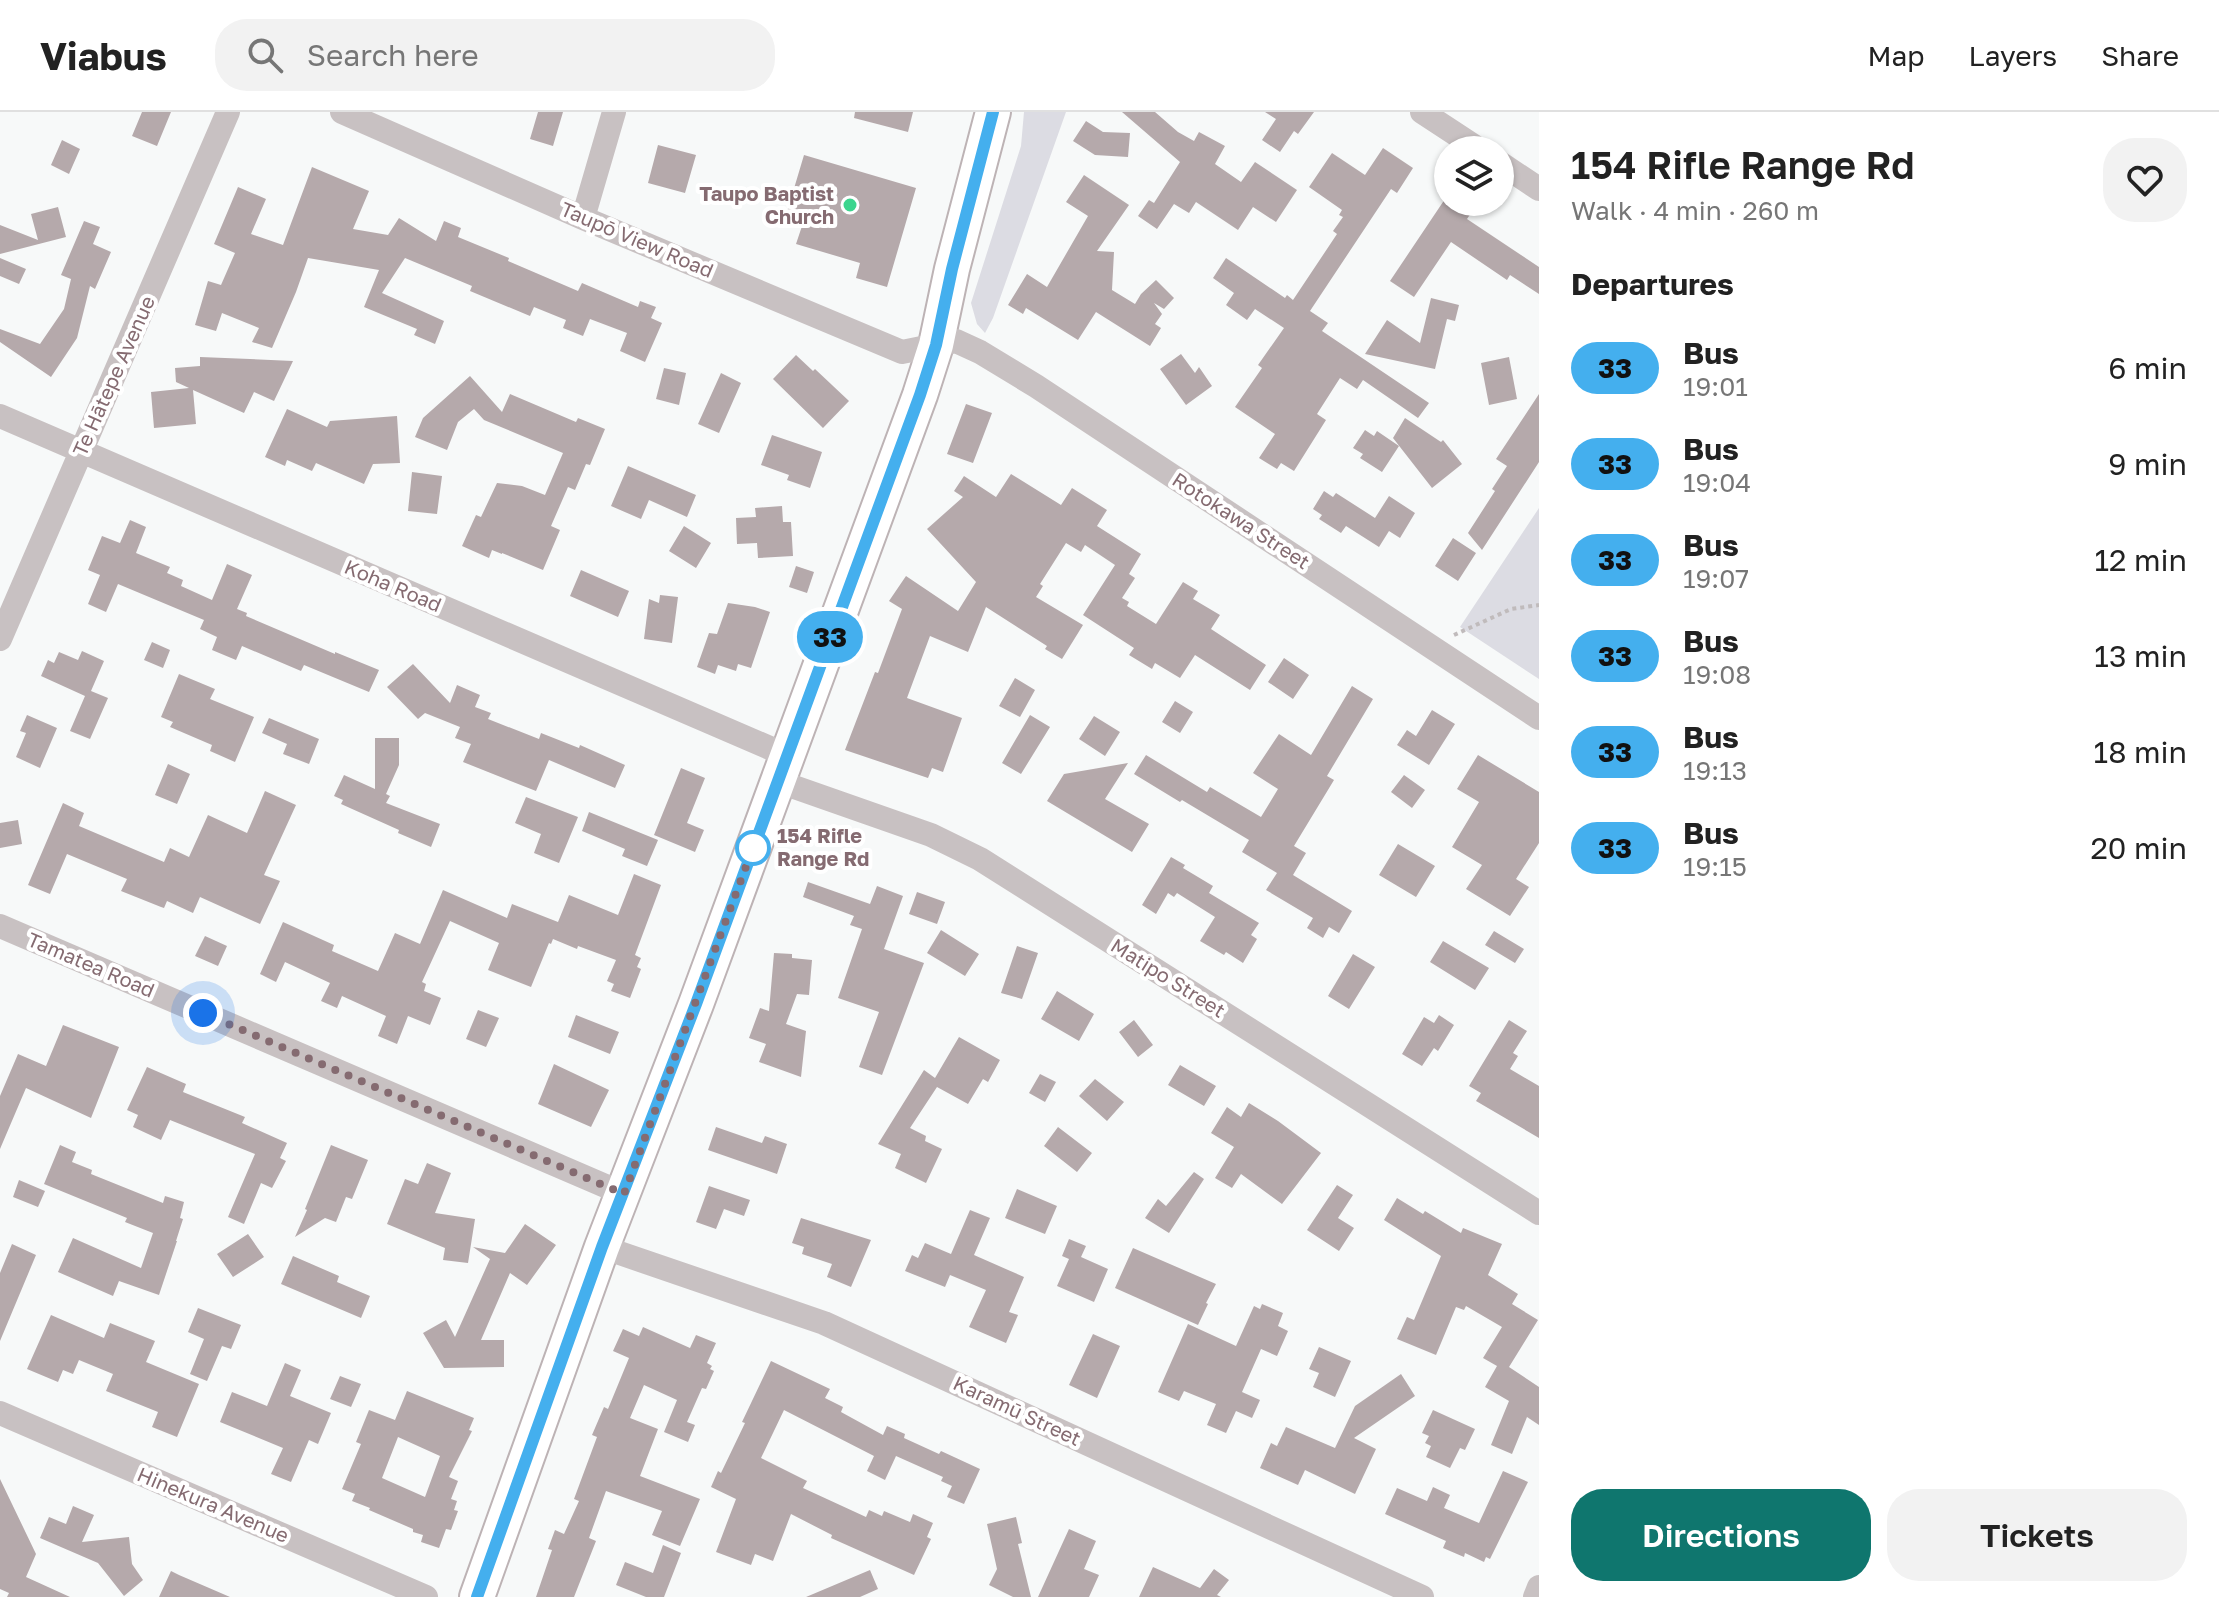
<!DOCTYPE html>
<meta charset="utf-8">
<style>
:root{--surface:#fff;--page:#f2f2f2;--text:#222;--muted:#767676;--line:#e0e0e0;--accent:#0f766e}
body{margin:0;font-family:"Golos Text",sans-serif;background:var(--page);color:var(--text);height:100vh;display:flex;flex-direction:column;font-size:30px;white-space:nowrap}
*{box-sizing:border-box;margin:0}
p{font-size:26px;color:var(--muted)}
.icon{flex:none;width:44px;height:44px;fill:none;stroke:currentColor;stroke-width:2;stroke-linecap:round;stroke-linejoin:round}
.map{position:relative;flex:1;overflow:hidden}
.drawer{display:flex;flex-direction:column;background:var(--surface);width:680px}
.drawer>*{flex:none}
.badge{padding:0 16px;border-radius:26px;font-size:28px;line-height:52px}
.fabs{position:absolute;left:1434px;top:24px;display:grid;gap:16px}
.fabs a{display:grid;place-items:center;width:80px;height:80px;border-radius:50%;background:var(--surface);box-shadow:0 2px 6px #0004;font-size:40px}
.you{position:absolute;width:40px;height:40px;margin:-20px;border:6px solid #fff;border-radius:50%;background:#1a73e8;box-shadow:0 0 0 12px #1a73e833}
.map>.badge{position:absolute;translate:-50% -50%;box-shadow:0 0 0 4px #fff}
h2{padding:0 32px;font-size:30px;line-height:72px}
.round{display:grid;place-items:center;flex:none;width:84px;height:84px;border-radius:32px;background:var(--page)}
.overview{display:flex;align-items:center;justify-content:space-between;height:136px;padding:0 32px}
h1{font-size:38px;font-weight:600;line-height:60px}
.button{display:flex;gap:16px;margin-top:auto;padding:16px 32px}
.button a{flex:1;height:92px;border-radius:32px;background:var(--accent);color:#fff;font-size:32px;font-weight:600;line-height:92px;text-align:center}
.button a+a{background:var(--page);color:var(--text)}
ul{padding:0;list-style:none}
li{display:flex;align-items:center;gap:24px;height:96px;padding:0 32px}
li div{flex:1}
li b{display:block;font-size:30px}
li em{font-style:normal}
li .badge{min-width:88px;font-weight:700;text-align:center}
header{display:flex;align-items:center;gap:48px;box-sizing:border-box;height:112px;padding:0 40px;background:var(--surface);border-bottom:2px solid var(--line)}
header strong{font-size:38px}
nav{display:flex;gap:44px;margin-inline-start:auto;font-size:28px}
.search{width:560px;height:72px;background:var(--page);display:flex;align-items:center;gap:20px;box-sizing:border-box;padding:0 28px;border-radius:32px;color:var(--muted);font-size:30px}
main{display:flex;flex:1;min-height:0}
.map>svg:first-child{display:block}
</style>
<header>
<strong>Viabus</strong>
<div class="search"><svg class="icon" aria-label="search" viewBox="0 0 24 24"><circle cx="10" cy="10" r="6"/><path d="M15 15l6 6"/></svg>Search here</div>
<nav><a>Map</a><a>Layers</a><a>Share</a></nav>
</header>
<main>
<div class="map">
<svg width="1539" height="1485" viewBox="0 0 1539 1485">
<rect width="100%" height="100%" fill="#f7f9f9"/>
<path fill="#dcdce3" d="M1024 0H1066L993 206 985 221 977 212 971 191 1021 34Z
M1539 396V567L1460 515Z"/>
<path fill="#b5a9ab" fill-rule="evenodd" d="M142 0H171L157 34 132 24Z
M538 0H563L553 34 530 27Z
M855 0H913L908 20 854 6Z
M1122 0H1155L1178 20 1194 29 1199 20 1225 34 1215 52 1241 70 1255 50 1297 78 1276 110 1253 95 1238 118 1196 90 1189 101 1174 92 1157 117 1138 104 1149 88 1154 91 1180 50Z
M1265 0H1314L1298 22 1294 19 1280 40 1262 28 1276 7Z
M1086 9 1103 20 1130 21 1128 45 1095 43 1073 29Z
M62 28 80 37 69 62 51 53Z
M658 33 696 43 685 81 648 71Z
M1383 36 1413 56 1397 81 1391 77 1310 199 1328 211 1322 219 1429 291 1418 306 1363 268 1357 277 1340 266 1317 302 1326 308 1294 359 1281 351 1277 357 1259 346 1275 322 1235 295 1262 256 1258 253 1284 216 1255 197 1247 208 1226 193 1234 181 1213 166 1226 146 1285 186 1287 183 1293 188 1337 122 1333 119 1343 105 1339 103 1342 98 1309 75 1332 41 1365 63Z
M804 43 916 76 887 175 856 166 860 151 796 132 802 114 784 110Z
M312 55 369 79 353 117 388 123 399 106 436 129 444 109 461 116 458 125 509 146 508 149 578 179 582 171 638 195 640 189 656 195 651 206 662 211 645 250 620 239 627 221 590 207 583 224 563 216 566 208 534 195 530 204 470 179 472 174 405 146 382 181 444 209 435 232 414 223 417 217 364 195 379 158 308 146 296 180 272 236 252 230 259 216 222 201 216 219 195 213 208 169 221 173 235 141 214 132 238 75 266 87 251 122 283 133Z
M1084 63 1129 93 1097 139 1114 140 1112 178 1135 192 1141 182 1156 168 1174 186 1164 197 1154 191 1162 202 1155 212 1161 216 1150 234 1096 200 1078 228 1026 196 1023 202 1008 193 1027 162 1047 175 1088 104 1066 90Z
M1447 84 1448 90H1455L1471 101 1467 107 1539 155V182L1510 163 1507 168 1451 130 1414 185 1390 169Z
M58 95 66 125 0 142V113L38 128 31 102Z
M84 109 100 115 93 132 111 140 95 177 90 174 77 226 51 265 0 230V217L40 232 64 197 71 167 61 163Z
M0 146 26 157 19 172 0 164Z
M1431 186 1459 193 1455 209 1447 207 1435 257 1365 242 1387 208 1420 231Z
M1181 242 1195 261 1199 255 1212 274 1186 293 1160 257Z
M796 243 813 259 815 257 849 289 823 316 773 267Z
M200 245 250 247 293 249 274 289 254 280 244 301 193 278 196 312 154 316 151 280 189 276 176 270 175 256 200 254Z
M1509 245 1517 287 1489 293 1481 251Z
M664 256 686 261 679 293 656 287Z
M721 261 741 271 719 321 698 312Z
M470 264 502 300 510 282 576 310 578 306 605 317 590 353 586 352 575 378 568 375 551 414 560 418 543 458 502 441V442L492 438 489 446 462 434 476 403 481 405 497 371 522 374 545 383 563 341 484 308 474 297 458 310 447 338 415 325 423 306Z
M1539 282V350L1482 438 1468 421 1495 379 1492 377 1507 354 1496 347Z
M966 292 992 301 973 351 947 342Z
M287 297 327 315 330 309 397 304 400 351 373 352 364 372 316 351 312 359 287 348 285 354 265 345Z
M1405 306 1441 330 1443 328 1462 352 1432 376 1393 326Z
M1365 318 1374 324 1377 319 1399 334 1382 360 1360 346 1363 342 1353 336Z
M772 323 822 340 810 376 787 368 789 363 761 353Z
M628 354 696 383 687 405 649 388 641 407 611 394Z
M412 360 442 364 437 402 408 399Z
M1011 362 1061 393 1072 376 1107 398 1097 414 1141 442 1129 462 1135 466 1122 486 1129 490 1127 494 1156 512 1183 470 1198 479 1193 487 1220 503 1211 517 1266 553 1250 578 1195 543 1180 566 1155 551 1152 557 1129 543 1134 536 1083 503 1115 453 1085 433 1081 440 1066 431 1040 472 1043 474 1036 485 1083 513 1062 547 1045 537 1047 534 986 495 968 540 930 524 907 586 962 606 943 660 932 656 928 666 845 638 875 560 878 561 902 497 889 489 906 464 958 499 976 470 927 417 963 385 954 379 964 364 996 385Z
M1324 379 1333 385 1336 381 1375 406 1389 384 1415 401 1400 426 1389 419 1379 435 1346 414 1341 421 1319 407 1322 403 1313 397Z
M782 394 783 410H791L793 444 758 446 757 431 737 432 736 406 756 405 755 396Z
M130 408 146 415 136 441 170 455 167 461 183 468 181 474 212 488 227 452 252 463 237 497 247 501 246 504 335 542V540L379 558 369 580 304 553 301 559 242 534 236 548 212 538 217 525 200 517 204 508 118 472 106 500 88 492 100 463 88 458 102 424 120 431Z
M684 414 711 431 696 456 669 439Z
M1453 426 1476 441 1458 469 1435 454Z
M796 454 814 460 807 481 789 475Z
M581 458 629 479 618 505 570 484Z
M660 483 678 485 672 531 644 527 649 487 659 491Z
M728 491 755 495 770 500 751 556 738 552 736 559 718 553 715 562 697 555 709 521 717 522Z
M152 530 170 538 163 556 144 548Z
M82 539 104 549 91 579 108 586 90 627 70 619 85 584 41 564 48 548 54 551 59 540 78 548Z
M1284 546 1309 563 1293 587 1268 570Z
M413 552 450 591 457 573 480 583 475 595 491 601 488 607 539 627 541 621 579 636 580 633 625 653 615 676 549 648 536 679 463 650 471 632 455 626 460 615 425 601 418 607 387 575Z
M179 562 215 577 210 587 254 605 235 650 210 639 212 633 170 615 173 610 161 605Z
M1015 566 1035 578 1020 605 999 594Z
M1352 574 1373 587 1327 664 1334 668 1294 734 1306 741 1293 763 1352 799 1339 821 1329 815 1323 826 1307 816 1313 806 1266 778 1277 761 1242 740 1249 728 1182 688 1180 690 1134 662 1146 643 1207 680 1210 675 1261 705 1278 677 1253 661 1279 622 1311 643Z
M1175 589 1193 600 1180 621 1162 610Z
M1432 598 1455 612 1429 653 1397 633 1407 618 1416 624Z
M27 603 57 616 40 656 16 645 26 621 20 619Z
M1030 603 1050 615 1021 662 1002 651Z
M1094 604 1120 620 1105 644 1079 627Z
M269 606 319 627 309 652 283 642 287 632 262 621Z
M375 626H399V653L386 682 390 684 386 691 440 712 431 735 398 721 399 718 341 692 343 688 334 684 344 663 375 677Z
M1478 643 1539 680V731L1516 767 1529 775 1510 804 1466 777 1482 753 1452 735 1479 690 1457 677Z
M1128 651 1105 687 1149 712 1132 740 1047 689 1064 662Z
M168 652 190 662 177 692 155 683Z
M681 656 705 666 687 711 704 718 695 740 654 723Z
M1404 663 1425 678 1412 696 1391 680Z
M265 679 296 693 264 763 280 769 260 812 200 785 193 801 167 789 164 796 161 795 121 779 127 767 67 742 50 782 28 773 63 691 84 701 79 714 164 750 170 736 189 745 208 703 247 721Z
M526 685 578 705 559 751 534 741 541 722 515 711Z
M589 700 658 728 647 754 622 744 625 737 582 719Z
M18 708 22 732 0 736V711Z
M1398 732 1435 754 1416 785 1379 763Z
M1171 745 1185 753 1183 756 1213 774 1209 781 1259 811 1251 823 1257 827 1243 851 1226 840 1224 843 1200 829 1215 805 1177 781 1174 785 1168 781 1156 802 1142 793Z
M634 762 661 773 635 843 641 846 637 855 641 857 630 886 611 879 614 872 607 869 616 848 578 834 577 837 553 827 551 832 549 831 531 875 488 858 499 831 450 809 422 870 426 872 424 879 441 886 430 913 408 904 397 932 378 924 386 904 342 884 337 896 321 889 330 871 285 850 276 870 260 862 283 810 334 833 332 839 378 859 395 821 420 832 443 778 507 806 512 792 558 810 569 783 618 803Z
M808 770 870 792 877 774 903 784 884 837 924 851 882 963 859 955 879 900 838 886 862 817 850 813 854 804 803 785Z
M917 780 945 790 937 812 909 802Z
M941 818 979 842 965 864 927 841Z
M1494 819 1524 837 1515 851 1485 833Z
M205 824 227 834 218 854 195 844Z
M1443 829 1489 856 1475 878 1430 850Z
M1017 834 1038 841 1022 887 1001 881Z
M774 841 792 842V846L812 848 809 883 797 882 786 912 806 919 801 965 759 950 766 932 749 926 760 896 769 899Z
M1353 842 1375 855 1349 897 1328 884Z
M1057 879 1094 902 1079 929 1041 907Z
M478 898 499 906 486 935 466 927Z
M576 903 619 920 610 942 568 925Z
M1439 903 1454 913 1438 939 1434 936 1422 954 1402 942 1424 905 1434 911Z
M1134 908 1153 933 1138 945 1119 920Z
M1509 908 1527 919 1513 941 1518 944 1510 957 1539 974V1026L1476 989 1481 981 1469 974Z
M63 913 119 935 91 1006 26 976 0 1037V984L18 942 46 954Z
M959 925 1000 948 988 970 983 967 968 992 937 975 910 1016 926 1024 925 1029 942 1037 926 1071 895 1056 901 1042 878 1032 924 958 935 966Z
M554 952 609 978 591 1015 538 992Z
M1180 953 1216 974 1204 994 1168 973Z
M147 955 186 972 183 980 245 1005 242 1011 287 1031 280 1046 286 1049 272 1076 261 1071 244 1112 228 1105 255 1042 170 1008 161 1028 133 1015 138 1003 127 998Z
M1040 962 1056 970 1045 990 1029 981Z
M1095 967 1124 990 1107 1009 1079 984Z
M1249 991 1278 1009 1321 1041 1282 1092 1241 1062 1232 1076 1215 1066 1234 1035 1211 1021 1227 995 1241 1005Z
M716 1015 762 1031 765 1024 787 1032 777 1062 708 1038Z
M1058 1015 1092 1041 1077 1060 1044 1034Z
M60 1033 76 1040 72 1050 92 1058 91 1062 163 1091 165 1084 184 1090 180 1106 183 1107 176 1129H177L159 1183 119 1169 113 1184 58 1160 73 1126 141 1156 153 1121 125 1110 127 1106 44 1072Z
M331 1033 368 1048 352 1087 346 1085 336 1110 325 1106 295 1125 307 1098 305 1097Z
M427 1051 451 1061 435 1101 475 1107 468 1151 443 1148 445 1136 387 1112 405 1067 418 1072Z
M1194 1060 1204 1067 1169 1121 1145 1106 1158 1087 1166 1094Z
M19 1068 45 1079 38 1095 13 1085Z
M1337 1073 1353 1083 1338 1106 1354 1116 1339 1139 1307 1118Z
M709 1074 750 1088 744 1104 724 1097 716 1117 696 1110Z
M1017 1077 1057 1094 1045 1122 1005 1106Z
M1397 1086 1423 1102 1425 1099 1461 1121 1463 1116 1502 1132 1488 1163 1518 1182 1512 1192 1538 1208 1509 1255 1539 1275V1313L1527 1305 1512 1342 1491 1333 1509 1289 1485 1275 1497 1254 1483 1246 1502 1215 1466 1194 1464 1198 1456 1195 1436 1243 1397 1227 1407 1205 1414 1208 1441 1144 1384 1108Z
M970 1098 990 1106 974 1143 1024 1165 1009 1200 1018 1203 1006 1231 969 1215 986 1178 950 1163 945 1175 905 1159 912 1143 918 1146 925 1131 951 1142Z
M801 1106 871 1128 851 1175 827 1165 832 1152 802 1142 804 1135 792 1131Z
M525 1112 556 1133 527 1173 510 1161 481 1228H504V1255L444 1256 423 1221 446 1208 455 1225 490 1147 473 1135 505 1141Z
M248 1122 264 1145 233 1165 217 1142Z
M1069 1127 1086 1134 1081 1145 1108 1157 1094 1190 1057 1174 1069 1147 1062 1144Z
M12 1132 36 1143 0 1229V1161Z
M1133 1136 1216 1172 1206 1191 1208 1192 1198 1213 1115 1176Z
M293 1144 339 1164 337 1170 370 1184 361 1206 281 1172Z
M1262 1192 1283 1201 1278 1214 1288 1219 1277 1244 1261 1237 1242 1280 1260 1288 1252 1306 1236 1299 1226 1321 1207 1313 1216 1292 1184 1279 1179 1289 1158 1280 1188 1212 1236 1234 1254 1194 1260 1197Z
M198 1196 241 1213 231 1237 222 1234 207 1269 190 1262 204 1227 188 1220Z
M51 1203 104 1226 110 1211 155 1229 146 1250 199 1272 177 1325 152 1315 158 1300 106 1279 113 1262 79 1248 73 1262 63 1258 58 1270 27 1257Z
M643 1215 690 1236 696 1223 716 1231 707 1251 712 1254 710 1257 714 1259 706 1277 702 1276 687 1310 695 1313 688 1330 664 1320 677 1288 644 1273 630 1306 658 1317 640 1364 700 1387 680 1434 652 1423 662 1399 606 1379 589 1426 596 1429 574 1485H536L552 1438 548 1437 555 1418 564 1422 579 1389 574 1387 597 1325 592 1323 604 1295 608 1297 629 1246 613 1239 623 1217 639 1224Z
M1093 1222 1120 1234 1097 1286 1069 1273Z
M1319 1235 1351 1249 1335 1285 1313 1275 1319 1261 1309 1257Z
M771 1249 830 1277 825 1286 843 1295 841 1300 883 1323 887 1314 905 1322 904 1326 939 1342 941 1339 980 1357 964 1392 947 1385 952 1374 941 1369 943 1365 896 1344 885 1368 867 1359 874 1344 784 1298 761 1346 807 1369 803 1376 866 1405 869 1398 882 1404 884 1399 910 1410 913 1402 933 1411 927 1425 931 1427 914 1463 831 1426 832 1423 791 1402 773 1449 755 1442 751 1453 716 1440 736 1387 711 1375 718 1359 721 1361 745 1311 742 1310Z
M285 1251 301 1258 290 1284 331 1301 318 1332 309 1328 291 1370 271 1362 283 1336 220 1310 232 1280 267 1294Z
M1401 1262 1415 1284 1354 1326 1376 1337 1355 1382 1305 1358 1298 1373 1260 1356 1271 1331 1277 1334 1286 1315 1335 1336 1355 1294Z
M340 1264 361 1272 351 1295 330 1287Z
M407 1279 474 1306 469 1318 472 1319 449 1365 458 1369 451 1387 457 1389 454 1398 458 1399 451 1418 446 1417 439 1436 421 1430 423 1423 413 1420V1417L369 1398 370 1396 352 1389 355 1382 342 1377 361 1332 356 1330 369 1298 395 1308ZM398 1325 440 1344 425 1385 382 1366Z
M1433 1298 1475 1317 1465 1338 1460 1336 1450 1356 1426 1345 1431 1334 1425 1331 1429 1324 1422 1321Z
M1503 1359 1528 1370 1490 1447 1486 1445 1484 1450 1465 1441 1464 1445 1443 1436 1446 1429 1385 1402 1397 1376 1427 1389 1433 1375 1450 1383 1444 1396 1479 1411Z
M0 1367 36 1442 26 1465 70 1485H7L9 1481 0 1477Z
M73 1394 94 1403 82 1430 129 1425 132 1452 143 1468 124 1484 98 1451 40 1426 49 1405 66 1412Z
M1016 1405 1022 1431 1018 1432 1031 1485H1013L989 1473 997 1457 987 1412Z
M1069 1417 1096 1429 1084 1457 1099 1463 1089 1485H1038Z
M663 1433 681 1441 664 1485H646L616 1473 625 1450 653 1461Z
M1153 1455 1200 1476 1214 1457 1229 1468 1217 1483 1221 1485H1139Z
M870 1458 878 1477 860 1485H806Z
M171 1459 179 1463 230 1485H159Z"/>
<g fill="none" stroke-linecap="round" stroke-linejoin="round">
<defs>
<path id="secondary" d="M477 1485 602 1135 696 892 920 283 936 233 952 157 993 0"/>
</defs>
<use href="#secondary" stroke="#bdb3b5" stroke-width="38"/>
<path stroke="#c0bbbc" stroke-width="4" stroke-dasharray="4 4" stroke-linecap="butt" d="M1454 523 1511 497 1539 493"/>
<path stroke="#c8c1c2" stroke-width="24" d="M342 0 583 106 902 240 956 229 980 240 1036 274 1539 606
M1422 0 1480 38
M1500 51 1539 77
M583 106 614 0
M0 304 786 643
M0 527 228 0
M777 669 931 723 980 747 1539 1101
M0 814 624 1082
M602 1135 824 1211 1422 1485
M0 1301 426 1485
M1535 1485 1539 1475"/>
<use href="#secondary" stroke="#fff" stroke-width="34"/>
</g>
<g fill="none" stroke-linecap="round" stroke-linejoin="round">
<defs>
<path id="line" d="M477 1485 602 1135 696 892 920 283 936 233 952 157 993 0"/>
</defs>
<use href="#line" stroke="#fff" stroke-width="18"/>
<use href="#line" stroke="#44afee" stroke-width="12"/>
<path stroke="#856b71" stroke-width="8" stroke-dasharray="0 14.4" d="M203 901 624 1082 757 725 753 736"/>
</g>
<circle fill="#3cd58e" stroke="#fff" stroke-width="3" cx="850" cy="93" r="8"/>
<circle fill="#fff" stroke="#44afee" stroke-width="4" cx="753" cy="736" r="16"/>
<g text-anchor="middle" stroke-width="8" stroke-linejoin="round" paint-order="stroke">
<g font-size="20" font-weight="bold" fill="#856b71" stroke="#fff" text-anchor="end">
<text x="834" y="89">Taupo Baptist<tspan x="834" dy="23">Church</tspan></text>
</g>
<g font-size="20" fill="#856b71" stroke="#fff">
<text transform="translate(637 128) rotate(23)" y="7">Taupō View Road</text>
<text transform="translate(114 264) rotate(-66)" y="7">Te Hātepe Avenue</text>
<text transform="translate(1241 409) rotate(33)" y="7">Rotokawa Street</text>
<text transform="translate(393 474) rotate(23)" y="7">Koha Road</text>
<text transform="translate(91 853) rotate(23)" y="7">Tamatea Road</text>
<text transform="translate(1168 866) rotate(32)" y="7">Matipo Street</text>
<text transform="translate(1017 1299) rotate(25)" y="7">Karamū Street</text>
<text transform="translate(213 1393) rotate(23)" y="7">Hinekura Avenue</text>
</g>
<g font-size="20" font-weight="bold" fill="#856b71" stroke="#fff" text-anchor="start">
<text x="777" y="731">154 Rifle<tspan x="777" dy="23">Range Rd</tspan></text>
</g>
</g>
</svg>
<div class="fabs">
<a><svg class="icon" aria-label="layers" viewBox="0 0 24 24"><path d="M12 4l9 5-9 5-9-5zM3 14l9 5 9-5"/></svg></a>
</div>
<div class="you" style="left:203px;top:901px"></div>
<b class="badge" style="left:830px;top:525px;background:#44afee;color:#111">33</b>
</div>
<section class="drawer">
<div class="overview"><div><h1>154 Rifle Range Rd</h1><p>Walk · 4 min · 260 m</p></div><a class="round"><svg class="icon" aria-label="heart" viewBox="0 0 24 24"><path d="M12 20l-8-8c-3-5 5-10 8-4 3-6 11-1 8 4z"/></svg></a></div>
<h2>Departures</h2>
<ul>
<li><span class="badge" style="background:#44afee;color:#111">33</span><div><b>Bus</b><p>19:01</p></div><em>6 min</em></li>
<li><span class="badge" style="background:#44afee;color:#111">33</span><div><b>Bus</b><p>19:04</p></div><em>9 min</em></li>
<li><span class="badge" style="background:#44afee;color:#111">33</span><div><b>Bus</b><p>19:07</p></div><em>12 min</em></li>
<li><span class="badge" style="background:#44afee;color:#111">33</span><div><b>Bus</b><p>19:08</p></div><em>13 min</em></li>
<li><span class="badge" style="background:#44afee;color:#111">33</span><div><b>Bus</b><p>19:13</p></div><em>18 min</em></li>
<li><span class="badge" style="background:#44afee;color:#111">33</span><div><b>Bus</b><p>19:15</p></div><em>20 min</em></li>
</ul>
<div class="button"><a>Directions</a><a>Tickets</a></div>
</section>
</main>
